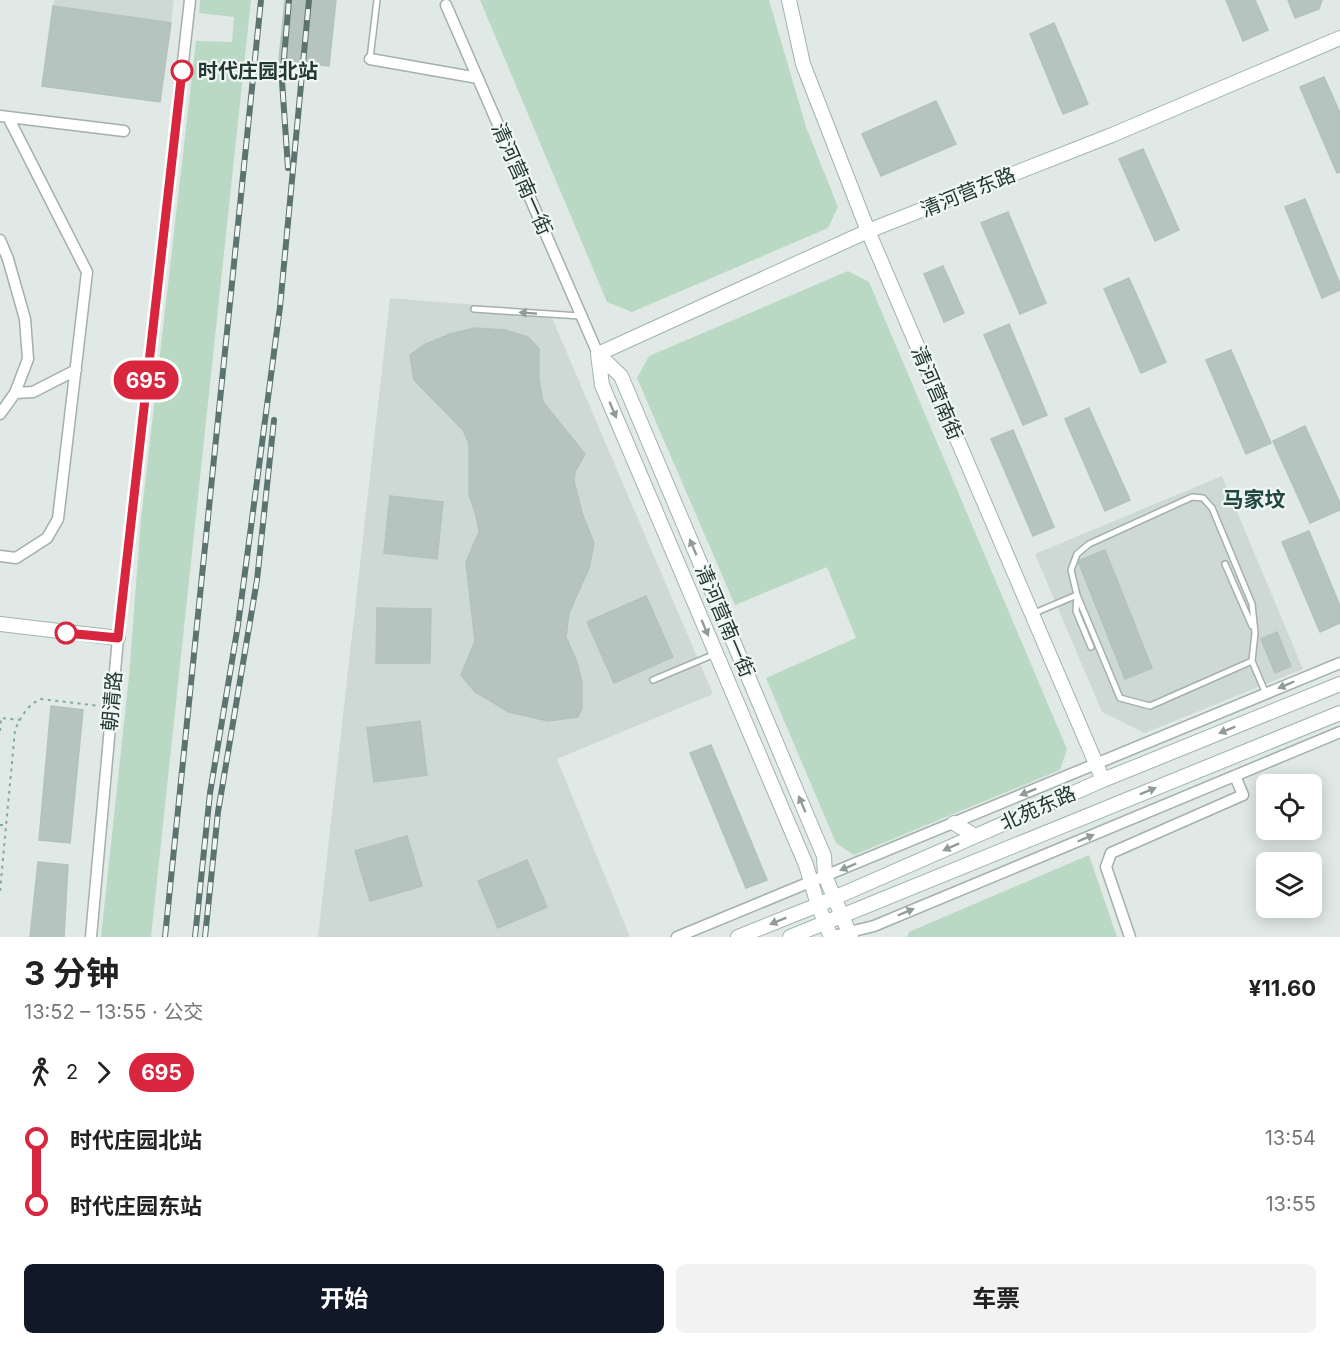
<!DOCTYPE html>
<html lang="zh">
<meta charset="utf-8">
<style>
:root{--surface:#fff;--page:#f2f2f2;--text:#222;--muted:#767676;--accent:#111827}
body{margin:0;font-family:Inter,"Noto Sans SC",sans-serif;background:var(--page);color:var(--text);height:100vh;display:flex;flex-direction:column;font-size:22px;white-space:nowrap}
*{box-sizing:border-box;margin:0}
p{font-size:20px;color:var(--muted)}
.icon{flex:none;width:33px;height:33px;fill:none;stroke:currentColor;stroke-width:2;stroke-linecap:round;stroke-linejoin:round}
.map{position:relative;height:937px;overflow:hidden}
.panel{display:flex;flex-direction:column;background:var(--surface);flex:1}
.panel>*{flex:none}
.badge{padding:0 12px;border-radius:20px;font-size:21px;line-height:39px}
.controls{position:absolute;left:1256px;top:774px;display:grid;gap:12px}
.controls a{display:grid;place-items:center;width:66px;height:66px;border-radius:9px;background:var(--surface);box-shadow:0 3px 15px #0003;font-size:30px}
.map>.badge{position:absolute;translate:-50% -50%;box-shadow:0 0 0 3px #fff}
.legs{display:flex;align-items:center;gap:9px;height:66px;padding:0 24px;font-size:20px}
.legs p{margin-inline-start:auto}
.summary{display:flex;align-items:center;justify-content:space-between;height:102px;padding:0 24px}
h1{font-size:33px;font-weight:700;line-height:45px}
.cta{display:flex;gap:12px;margin-top:auto;padding:12px 24px}
.cta a{flex:1;height:69px;border-radius:9px;background:var(--accent);color:#fff;font-size:24px;font-weight:700;line-height:69px;text-align:center}
.cta a+a{background:var(--page);color:var(--text)}
ul{padding:0 24px;list-style:none}
li{display:flex;align-items:center;gap:21px;height:66px;font-size:22px}
li i{display:grid;place-items:center;width:9px;height:100%;margin:0 8px;background:currentColor}
li i::after{content:'';width:15px;height:15px;margin:-8px;border:4px solid;border-radius:50%;background:var(--surface)}
li p{margin-inline-start:auto}
li:first-child i{background:linear-gradient(#0000 50%,currentColor 0)}
li:last-child i{background:linear-gradient(currentColor 50%,#0000 0)}
.map>svg:first-child{display:block}
</style>
<div class="map">
<svg width="1340" height="937" viewBox="0 0 1340 937">
<rect width="100%" height="100%" fill="#e0e9e6"/>
<path fill="#ced9d5" d="M54 0H174L171 23 53 6Z
M390 298 549 311 713 694 557 759 630 937H318Z
M1222 476 1303 669 1145 733 1102 712 1035 554Z"/>
<path fill="#bad9c4" d="M200 0H251L151 937H101L129 676 141 519 196 41 232 42 234 17 199 13Z
M480 0H769L806 127 838 207 828 228 632 312 607 302Z
M848 271 869 282 1067 749 1060 770 854 855 836 843 766 678 856 638 827 567 735 605 637 378 649 356Z
M1089 855 1117 937H907L909 932Z"/>
<path fill="#b5c4bf" stroke="#b3c2bd" stroke-width="1.5" d="M285 0H336L329 66 279 61Z
M1226 0H1255L1268 30 1243 41Z
M1288 0H1322L1319 9 1295 18Z
M53 6 171 23 160 102 42 86Z
M1054 23 1088 104 1063 114 1030 34Z
M1324 77 1340 113V172L1337 173 1300 87Z
M936 101 956 144 881 176 862 134Z
M1143 149 1179 230 1155 241 1119 159Z
M1305 199 1340 284V290L1322 298 1285 207Z
M1008 212 1046 303 1020 314 981 223Z
M943 266 964 313 944 322 924 274Z
M1129 278 1166 362 1141 373 1104 289Z
M1009 324 1047 415 1023 425 984 335Z
M475 328 505 330 528 337 539 349V380L543 402 585 454 575 472 574 481 582 513 594 543 589 568 569 613 566 637 577 662 582 683V708L578 717 548 721 509 712 475 692 461 675 475 641 466 562 479 532 476 515 469 495V444L463 430 414 380 410 355 424 345 450 334Z
M1231 350 1271 443 1246 454 1206 360Z
M1089 408 1130 500 1105 511 1065 419Z
M1305 426 1340 503V510L1310 523 1273 441Z
M1013 430 1054 527 1033 536 991 439Z
M390 496 443 502 437 559 384 553Z
M1309 531 1340 606V623L1320 632 1282 542Z
M1105 550 1152 668 1125 679 1078 561Z
M646 596 673 657 614 683 587 622Z
M377 608 431 609 430 663H376Z
M1277 632 1291 666 1275 673 1261 639Z
M51 706 83 710 70 843 39 840Z
M420 721 427 775 374 782 367 728Z
M711 745 767 880 746 888 690 753Z
M407 836 422 886 370 901 355 851Z
M527 860 547 907 498 928 478 881Z
M38 862 68 865 64 937H30Z"/>
<g fill="none" stroke-linecap="round" stroke-linejoin="round">
<defs>
<path id="lane" d="M370 59 377 0
M474 309 580 316
M1225 564 1252 626
M1077 595 1120 698 1150 706 1252 661 1255 633 1252 604 1212 508 1203 498 1192 497 1089 544 1077 554 1071 570 1077 595 1076 611 1091 647
M1032 614 1077 595
M1252 661 1266 694
M653 680 715 654"/>
<path id="street" d="M446 5 598 354
M370 59 478 78
M0 116 124 131
M0 240 8 259 25 319 28 359 15 393 0 414
M15 393 33 392 76 370
M0 556 16 558 47 538 58 519 87 272 8 117
M91 937 118 638 190 0
M677 937 1340 663
M829 937 874 926 1340 732
M1130 937 1106 867 1111 853 1243 795 1235 776"/>
<path id="secondary" d="M789 0 803 64 868 231 1103 780
M598 354 868 231 1112 135 1340 38
M598 354 621 376 824 856 825 876 851 937
M598 354 602 385 806 865 818 905 831 937
M0 624 118 638
M954 823 975 836
M738 937 818 905 1103 780 1340 684
M790 937 1340 713"/>
</defs>
<use href="#lane" stroke="#a3b0ad" stroke-width="8"/>
<use href="#street" stroke="#a3b0ad" stroke-width="13"/>
<use href="#secondary" stroke="#a0b4ae" stroke-width="16"/>
<path stroke="#83aaa0" stroke-width="2" stroke-dasharray="3 4.5" stroke-linecap="butt" d="M0 731 1 718 20 720
M0 825H6
M0 891 15 730C20 718 28 704 41 699L100 706"/>
<use href="#lane" stroke="#fff" stroke-width="5"/>
<use href="#street" stroke="#fff" stroke-width="10"/>
<use href="#secondary" stroke="#fff" stroke-width="14"/>
<defs>
<path id="rail" d="M288 168 282 81 289 0
M165 937 261 0
M195 937 210 793 238 625 280 307 309 0
M205 937 218 812 257 580 274 420"/>
</defs>
<use href="#rail" stroke="#5c746f" stroke-width="6"/>
<use href="#rail" stroke="#f0f6f3" stroke-width="4" stroke-dasharray="11" stroke-linecap="butt"/>
</g>
<defs><path id="oneway-solid" d="M-6-.8H1V-3.2L6.5 0L1 3.2V.8H-6Z" transform="scale(1.5)"/></defs>
<g fill="#909c99">
<use href="#oneway-solid" transform="translate(528 313) rotate(-176)"/>
<use href="#oneway-solid" transform="translate(613 410) rotate(67)"/>
<use href="#oneway-solid" transform="translate(693 547) rotate(-113)"/>
<use href="#oneway-solid" transform="translate(705 628) rotate(67)"/>
<use href="#oneway-solid" transform="translate(1286 685) rotate(157)"/>
<use href="#oneway-solid" transform="translate(1227 730) rotate(158)"/>
<use href="#oneway-solid" transform="translate(1148 791) rotate(-22)"/>
<use href="#oneway-solid" transform="translate(1028 792) rotate(158)"/>
<use href="#oneway-solid" transform="translate(802 804) rotate(-113)"/>
<use href="#oneway-solid" transform="translate(1086 838) rotate(-23)"/>
<use href="#oneway-solid" transform="translate(951 847) rotate(156)"/>
<use href="#oneway-solid" transform="translate(848 867) rotate(157)"/>
<use href="#oneway-solid" transform="translate(906 912) rotate(-23)"/>
<use href="#oneway-solid" transform="translate(778 921) rotate(158)"/>
</g>
<g fill="none" stroke-linecap="round" stroke-linejoin="round">
<defs>
<path id="line-1" d="M66 633 118 638 182 71"/>
</defs>
<use href="#line-1" stroke="#fff" stroke-width="14"/>
<use href="#line-1" stroke="#d7263d" stroke-width="9"/>
</g>
<g fill="#fff" stroke="#d7263d" stroke-width="3">
<circle cx="182" cy="71" r="10"/>
<circle cx="66" cy="633" r="10"/>
</g>
<g text-anchor="middle" stroke-width="4.5" stroke-linejoin="round" paint-order="stroke">
<g font-size="20" font-weight="bold" fill="#223833" stroke="#f0f6f3" text-anchor="start">
<text x="198" y="78">时代庄园北站</text>
</g>
<g font-size="20" fill="#223833" stroke="#f0f6f3">
<text transform="translate(522 179) rotate(66)" y="7">清河营南一街</text>
<text transform="translate(968 192) rotate(-22)" y="7">清河营东路</text>
<text transform="translate(937 393) rotate(67)" y="7">清河营南街</text>
<text transform="translate(725 621) rotate(67)" y="7">清河营南一街</text>
<text transform="translate(112 701) rotate(-85)" y="7">朝清路</text>
<text transform="translate(1038 808) rotate(-24)" y="7">北苑东路</text>
</g>
<g font-size="21" font-weight="bold" fill="#204841" stroke="#f0f6f3">
<text x="1254" y="507">马家坟</text>
</g>
</g>
</svg>
<div class="controls">
<a><svg class="icon" aria-label="locate" viewBox="0 0 24 24"><circle cx="12" cy="12" r="6"/><path d="M12 2v4M12 18v4M2 12h4M18 12h4"/></svg></a>
<a><svg class="icon" aria-label="layers" viewBox="0 0 24 24"><path d="M12 4l9 5-9 5-9-5zM3 14l9 5 9-5"/></svg></a>
</div>
<b class="badge" style="left:146px;top:380px;background:#d7263d;color:#fff">695</b>
</div>
<section class="panel">
<div class="summary"><div><h1>3 分钟</h1><p>13:52 – 13:55 · 公交</p></div><b>¥11.60</b></div>
<div class="legs"><svg class="icon" aria-label="walk" viewBox="0 0 24 24"><circle cx="13" cy="4" r="2"/><path d="M13 8l-2 6 4 7M11 14l-3 7M7 12l3-4h3l4 4"/></svg>2<svg class="icon" aria-label="forward" viewBox="0 0 24 24"><path d="M9 5l7 7-7 7"/></svg><b class="badge" style="background:#d7263d;color:#fff">695</b></div>
<ul>
<li><i style="color:#d7263d"></i><b>时代庄园北站</b><p>13:54</p></li>
<li><i style="color:#d7263d"></i><b>时代庄园东站</b><p>13:55</p></li>
</ul>
<div class="cta"><a>开始</a><a>车票</a></div>
</section>
